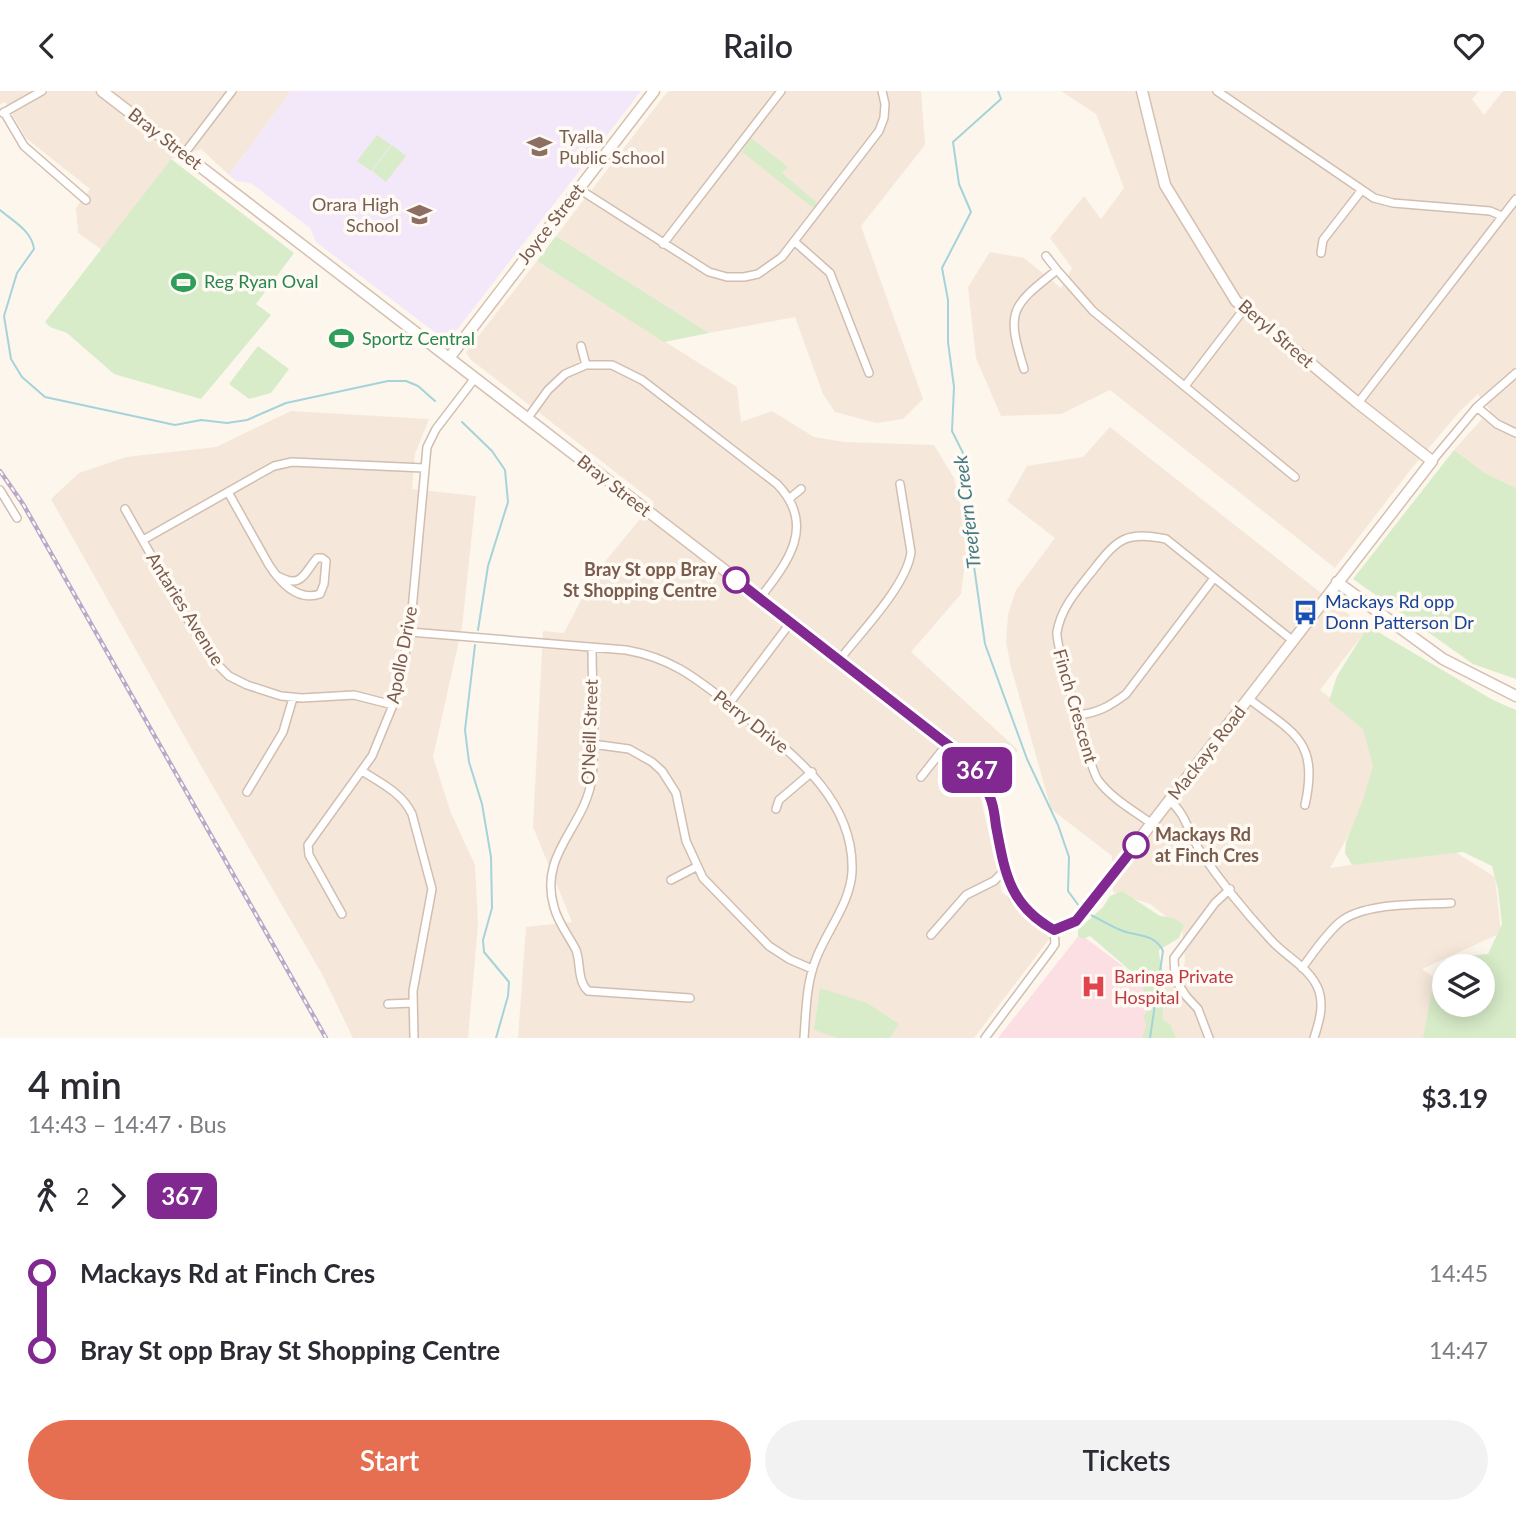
<!DOCTYPE html>
<meta charset="utf-8">
<style>
:root{--surface:#fff;--page:#f2f2f3;--text:#2b2b33;--muted:#7c7c81;--accent:#e76f51}
body{margin:0;font-family:Lato,sans-serif;background:var(--page);color:var(--text);height:100vh;display:flex;flex-direction:column;font-size:26px;white-space:nowrap}
*{box-sizing:border-box;margin:0}
p{font-size:23px;color:var(--muted)}
.icon{flex:none;width:38px;height:38px;fill:none;stroke:currentColor;stroke-width:2;stroke-linecap:round;stroke-linejoin:round}
.map{position:relative;height:947px;overflow:hidden}
.details{display:flex;flex-direction:column;background:var(--surface);flex:1}
.details>*{flex:none}
.badge{padding:0 14px;border-radius:10px;font-size:24px;line-height:46px}
.fabs{position:absolute;left:1432px;top:863px;display:grid;gap:14px}
.fabs a{display:grid;place-items:center;width:63px;height:63px;border-radius:50%;background:var(--surface);box-shadow:0 4px 18px #0003;font-size:35px}
.map>.badge{position:absolute;translate:-50% -50%;box-shadow:0 0 0 4px #fff}
.legs{display:flex;align-items:center;gap:10px;height:77px;padding:0 28px;font-size:23px}
.legs p{margin-inline-start:auto}
.head{display:flex;align-items:center;justify-content:space-between;height:119px;padding:0 28px}
h1{font-size:38px;font-weight:600;line-height:52px}
.button{display:flex;gap:14px;margin-top:auto;padding:14px 28px}
.button a{flex:1;height:80px;border-radius:42px;background:var(--accent);color:#fff;font-size:28px;font-weight:600;line-height:80px;text-align:center}
.button a+a{background:var(--page);color:var(--text)}
ul{padding:0 28px;list-style:none}
li{display:flex;align-items:center;gap:24px;height:77px;font-size:26px}
li i{display:grid;place-items:center;width:10px;height:100%;margin:0 9px;background:currentColor}
li i::after{content:'';width:18px;height:18px;margin:-9px;border:5px solid;border-radius:50%;background:var(--surface)}
li p{margin-inline-start:auto}
li:first-child i{background:linear-gradient(#0000 50%,currentColor 0)}
li:last-child i{background:linear-gradient(currentColor 50%,#0000 0)}
header{display:flex;justify-content:space-between;align-items:center;height:91px;padding:0 28px;background:var(--surface);font-size:32px;font-weight:600}
.map>svg:first-child{display:block}
</style>
<header><svg class="icon" aria-label="back" viewBox="0 0 24 24"><path d="M15 5l-7 7 7 7"/></svg>Railo<svg class="icon" aria-label="heart" viewBox="0 0 24 24"><path d="M12 20l-8-8c-3-5 5-10 8-4 3-6 11-1 8 4z"/></svg></header>
<div class="map">
<svg width="1516" height="947" viewBox="0 0 1516 947">
<rect width="100%" height="100%" fill="#fdf6ec"/>
<path fill="#f5e8da" d="M0 0H291L229 84 201 58 171 68 102 159 78 142 76 117 90 98 26 47 5 11 0 13Z
M668 0H921L925 54 861 135 923 308 903 328 877 332 835 321 823 303 795 226 709 242 556 145Z
M1061 0H1479L1472 8 1484 24 1503 0H1516V397L1485 382 1454 359 1490 319 1478 303 1460 320 1412 377 1335 477 1110 299 1061 323 1001 325 976 267 968 196 990 161 1024 167 1061 197 1072 177 1050 147 1084 105 1101 128 1124 97 1096 23Z
M537 170 737 296 741 331 772 320 814 346 844 351 934 354 954 387 963 424 966 465 961 503 911 561 1018 659 981 708 1002 801 1050 847 974 947H518L526 836 572 831 533 736 543 540 564 542 594 484 654 411 470 268 466 261Z
M291 320 429 328 415 363 412 398 476 405 462 536 433 666 451 722 475 774 478 833 468 947H353L322 883 200 673 51 408 79 382 126 366 216 356Z
M1110 336 1367 538 1320 599 1381 646 1372 702 1330 777 1452 759 1495 786 1501 842 1422 878 1443 893 1429 947H1149L1165 894 1187 892 1183 881 1185 869 1182 838 1150 813 1113 801 1112 765 1051 718 1011 576 1006 551 1008 523 1016 499 1055 447 1007 410 1027 375 1083 366Z"/>
<path fill="#f3e8fa" d="M291 0H641L449 249H445L316 151 310 137 251 92 236 90 229 84Z"/>
<path fill="#fbdfe3" d="M1080 843 1159 902 1151 947H998Z"/>
<path fill="#d8ecc9" d="M377 44 391 54 371 80 357 70Z
M751 47 788 76 782 82 817 112 813 117 742 61Z
M392 54 406 65 386 91 372 80Z
M171 68 294 162 256 213 271 224 201 308 114 283 67 242 50 236 45 231Z
M556 145 709 242 664 251 537 170Z
M258 255 289 278 271 302 249 308 229 293Z
M1454 359 1485 382 1516 397V588L1473 573 1353 488Z
M1368 535 1493 609 1516 619V947H1423L1435 884 1444 877V914H1482V875H1446L1458 866 1488 863 1502 833 1498 798 1492 775 1463 761 1352 774 1345 762 1346 751 1363 709 1373 675 1363 638 1329 610 1337 585Z
M1122 800 1160 825 1174 827 1184 834 1179 847 1159 859C1159 873 1166 886 1166 900 1167 911 1161 918 1163 929L1170 933 1176 947H1142L1146 935 1144 925 1150 917 1140 888 1090 845 1083 848 1078 845V839L1103 816 1110 805Z
M820 897 867 912 899 933 890 947H837L814 939Z"/>
<g fill="none" stroke-linecap="round" stroke-linejoin="round">
<path stroke="#a5d3da" stroke-width="2" d="M998 0 1001 8 953 51 959 93 971 121 942 177 948 209V251L954 296 952 340 965 366 971 454 985 553 1027 668 1058 734 1069 766 1068 800 1079 815
M0 119C13 130 32 140 34 158L17 182 4 225 11 268 22 286 45 306 175 334 201 329 227 332 247 329 286 312 388 290H406L418 295 435 310
M462 331 492 360 505 379 508 411 488 475 478 539
M475 554 465 639 469 671 482 713 491 766 492 817 483 849 484 861 509 891 508 905 496 947
M1091 824C1101 829 1112 836 1123 840 1138 845 1155 843 1163 860L1150 947"/>
<defs>
<path id="street" d="M1217 0 1374 107 1393 112 1490 120 1502 125
M4 21 24 55 86 109
M3 22 42 0
M184 63 232 0
M579 98 709 181 727 186H744L758 183 782 166 879 40 884 27 885 13 882 0
M795 151 830 182 869 282
M663 153 781 0
M1321 162 1323 149 1361 100
M1046 165 1057 179
M581 255 586 274
M1024 278C1006 220 1010 216 1057 179L1093 220 1295 386
M1185 295 1244 218
M1358 312 1516 108
M1477 316 1497 333 1516 342
M527 328 548 299 565 283 586 274H612L642 289 777 393C817 434 788 471 760 507
M1432 370 1477 316 1516 282
M0 399 17 427
M228 401 269 474C280 491 297 511 320 503L324 493 326 470 322 467H317C303 483 302 499 276 484
M790 407 801 398
M125 418 182 519 213 569 229 585 247 594 281 605 302 607 354 604 393 614
M143 449 256 385 274 375 292 371 424 377
M410 541 626 559C677 568 701 592 741 622 792 662 855 708 852 781 850 813 827 839 816 868 806 893 806 921 804 947
M592 556C592 599 596 644 592 686 586 736 538 762 554 816 558 832 569 845 576 859 581 872 577 890 588 900L690 907
M840 568C861 541 907 494 911 461L900 393
M1249 608C1295 643 1319 650 1305 714
M729 613 791 531
M1078 624C1098 622 1110 615 1126 603L1214 487
M592 653 629 658 652 671 662 680 676 702 686 750 703 787 769 855 789 868 812 878
M362 680C381 692 402 702 412 723L432 798 413 900 414 947
M921 686 948 652
M247 701 283 641 293 607
M1170 710C1186 723 1189 743 1200 760 1220 790 1247 823 1271 849 1286 866 1311 877 1319 900 1324 916 1319 931 1314 947
M776 718 779 709 812 681
M1152 733C1134 720 1111 707 1098 689 1091 680 1055 551 1057 541 1061 516 1079 497 1094 478 1118 447 1127 440 1166 448L1292 549
M671 789 696 776
M342 823 309 764 308 754 372 665 393 614 410 541 427 356 436 338 475 287
M931 844 966 804 994 790 1004 780
M1302 877C1314 861 1325 844 1340 831 1364 811 1420 814 1451 812
M388 913 412 912
M985 947 1051 859 1055 853 1054 839
M1209 947 1198 918 1186 905 1175 888 1174 867 1215 812 1230 798"/>
<path id="secondary" d="M102 0 840 568 975 675 992 709 1004 780 1015 806 1038 830 1054 839 1066 836 1080 825 1432 370 1358 312 1236 210 1165 94 1142 0
M449 267 654 0
M1337 491 1443 568 1516 605"/>
</defs>
<use href="#street" stroke="#d1beb0" stroke-width="10"/>
<use href="#secondary" stroke="#d6c0b0" stroke-width="13"/>
<use href="#street" stroke="#fff" stroke-width="7"/>
<use href="#secondary" stroke="#fff" stroke-width="10"/>
<defs>
<path id="rail" d="M0 380 23 413 326 947"/>
</defs>
<use href="#rail" stroke="#b9a8c9" stroke-width="4.5"/>
<use href="#rail" stroke="#fffaf3" stroke-width="2" stroke-dasharray="5" stroke-linecap="butt"/>
</g>
<g fill="none" stroke-linecap="round" stroke-linejoin="round">
<defs>
<path id="line-1" d="M736 489 975 675C980 686 987 697 991 709 994 717 995 727 996 735 1005 782 1009 814 1054 839L1076 830 1136 754"/>
</defs>
<use href="#line-1" stroke="#fff" stroke-width="16"/>
<use href="#line-1" stroke="#812990" stroke-width="10"/>
</g>
<defs>
<symbol id="school-bare" viewBox="-9 -9 18 18"><path d="M0-5L7-2L0 1L-7-2ZM-4 1L0 2.5L4 1V4Q0 6-4 4Z" fill="#8d6e63" stroke="#fffaf3" stroke-width="2.5" paint-order="stroke"/></symbol>
<symbol id="stadium-bare" viewBox="-9 -9 18 18"><path d="M0-5a6.5 5 0 1 0 0 10a6.5 5 0 1 0 0-10ZM-3.5-1.8h7v3.6h-7Z" fill="#2e9e5b" stroke="#fffaf3" stroke-width="2.5" paint-order="stroke"/></symbol>
<symbol id="bus-bare" viewBox="-9 -9 18 18"><path d="M-5-6H5V4H4V6H2V4H-2V6H-4V4H-5ZM-3.5-4V0h7V-4ZM-3.5 1.2v1.5H-2V1.2ZM2 1.2v1.5H3.5V1.2Z" fill="#1a4fb4" stroke="#fffaf3" stroke-width="2.5" paint-order="stroke"/></symbol>
<symbol id="hospital-bare" viewBox="-9 -9 18 18"><path d="M-5-5h3v3.5h4V-5h3V5h-3V1.5h-4V5h-3Z" fill="#e0444e" stroke="#fffaf3" stroke-width="2.5" paint-order="stroke"/></symbol>
</defs>
<g fill-rule="evenodd">
<use href="#school-bare" x="522" y="38" width="35" height="35"/>
<use href="#school-bare" x="402" y="106" width="35" height="35"/>
<use href="#stadium-bare" x="166" y="174" width="35" height="35"/>
<use href="#stadium-bare" x="324" y="230" width="35" height="35"/>
<use href="#bus-bare" x="1288" y="504" width="35" height="35"/>
<use href="#hospital-bare" x="1076" y="878" width="35" height="35"/>
</g>
<g fill="#fff" stroke="#812990" stroke-width="3.5">
<circle cx="736" cy="489" r="12"/>
<circle cx="1136" cy="754" r="12"/>
</g>
<g text-anchor="middle" stroke-width="7" stroke-linejoin="round" paint-order="stroke">
<g font-size="18" fill="#785e54" stroke="#fffaf3" text-anchor="start">
<text x="559" y="52">Tyalla<tspan x="559" dy="21">Public School</tspan></text>
<text x="399" y="120" text-anchor="end">Orara High<tspan x="399" dy="21">School</tspan></text>
</g>
<g font-size="18" fill="#7a5c4d" stroke="#fffaf3">
<text transform="translate(165 48) rotate(38)" y="6">Bray Street</text>
<text transform="translate(551 133) rotate(-52)" y="6">Joyce Street</text>
<text transform="translate(1276 243) rotate(41)" y="6">Beryl Street</text>
<text transform="translate(614 395) rotate(38)" y="6">Bray Street</text>
<text transform="translate(185 518) rotate(58)" y="6">Antaries Avenue</text>
<text transform="translate(402 564) rotate(-79)" y="6">Apollo Drive</text>
<text transform="translate(1075 615) rotate(74)" y="6">Finch Crescent</text>
<text transform="translate(751 631) rotate(38)" y="6">Perry Drive</text>
<text transform="translate(590 641) rotate(-88)" y="6">O'Neill Street</text>
<text transform="translate(1207 662) rotate(-52)" y="6">Mackays Road</text>
</g>
<g font-size="18" fill="#27864d" stroke="#fffaf3" text-anchor="start">
<text x="204" y="197">Reg Ryan Oval</text>
<text x="362" y="254">Sportz Central</text>
</g>
<g font-size="18" font-weight="bold" fill="#7a5c4d" stroke="#fffaf3" text-anchor="end">
<text x="717" y="485">Bray St opp Bray<tspan x="717" dy="21">St Shopping Centre</tspan></text>
<text x="1155" y="750" text-anchor="start">Mackays Rd<tspan x="1155" dy="21">at Finch Cres</tspan></text>
</g>
<g font-size="18" fill="#164399" stroke="#fffaf3" text-anchor="start">
<text x="1325" y="517">Mackays Rd opp<tspan x="1325" dy="21">Donn Patterson Dr</tspan></text>
</g>
<g font-size="18" fill="#be3a42" stroke="#fffaf3" text-anchor="start">
<text x="1114" y="892">Baringa Private<tspan x="1114" dy="21">Hospital</tspan></text>
</g>
<g font-size="19" font-style="italic" fill="#437c86" stroke="#fffaf3">
<text transform="translate(967 421) rotate(-97)" y="7">Treefern Creek</text>
</g>
</g>
</svg>
<div class="fabs">
<a><svg class="icon" aria-label="layers" viewBox="0 0 24 24"><path d="M12 4l9 5-9 5-9-5zM3 14l9 5 9-5"/></svg></a>
</div>
<b class="badge" style="left:977px;top:679px;background:#812990;color:#fff">367</b>
</div>
<section class="details">
<div class="head"><div><h1>4 min</h1><p>14:43 – 14:47 · Bus</p></div><b>$3.19</b></div>
<div class="legs"><svg class="icon" aria-label="walk" viewBox="0 0 24 24"><circle cx="13" cy="4" r="2"/><path d="M13 8l-2 6 4 7M11 14l-3 7M7 12l3-4h3l4 4"/></svg>2<svg class="icon" aria-label="forward" viewBox="0 0 24 24"><path d="M9 5l7 7-7 7"/></svg><b class="badge" style="background:#812990;color:#fff">367</b></div>
<ul>
<li><i style="color:#812990"></i><b>Mackays Rd at Finch Cres</b><p>14:45</p></li>
<li><i style="color:#812990"></i><b>Bray St opp Bray St Shopping Centre</b><p>14:47</p></li>
</ul>
<div class="button"><a>Start</a><a>Tickets</a></div>
</section>
